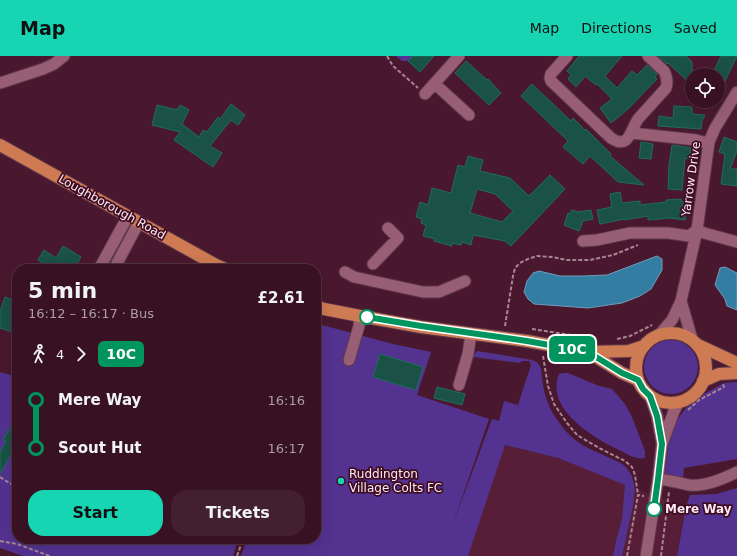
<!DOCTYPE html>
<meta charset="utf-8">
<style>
:root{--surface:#381222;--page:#43202f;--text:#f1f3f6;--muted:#ab9ea5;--line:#523240;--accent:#17d5b2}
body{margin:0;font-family:"DejaVu Sans",sans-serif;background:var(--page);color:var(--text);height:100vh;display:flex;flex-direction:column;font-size:15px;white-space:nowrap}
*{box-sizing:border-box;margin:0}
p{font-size:13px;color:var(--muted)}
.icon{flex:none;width:22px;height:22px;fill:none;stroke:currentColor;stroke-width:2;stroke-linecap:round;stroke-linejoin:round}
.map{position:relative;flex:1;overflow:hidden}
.drawer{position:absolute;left:12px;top:208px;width:309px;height:280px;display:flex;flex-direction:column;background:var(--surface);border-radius:16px;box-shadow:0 4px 16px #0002,0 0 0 1px var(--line)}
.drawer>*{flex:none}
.badge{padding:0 8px;border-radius:6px;font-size:14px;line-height:26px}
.buttons{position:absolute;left:685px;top:12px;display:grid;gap:8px}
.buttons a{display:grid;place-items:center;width:40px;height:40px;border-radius:50%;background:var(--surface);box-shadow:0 4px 16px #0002,0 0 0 1px var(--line);font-size:20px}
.map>.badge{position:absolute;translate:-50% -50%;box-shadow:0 0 0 2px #fff}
.legs{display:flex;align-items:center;gap:6px;height:44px;padding:0 16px;font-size:13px}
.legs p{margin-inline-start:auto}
.summary{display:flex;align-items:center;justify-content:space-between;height:68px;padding:0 16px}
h1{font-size:22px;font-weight:600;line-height:30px}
.button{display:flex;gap:8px;margin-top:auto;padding:8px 16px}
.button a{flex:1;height:46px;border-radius:16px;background:var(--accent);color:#111;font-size:16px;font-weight:600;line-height:46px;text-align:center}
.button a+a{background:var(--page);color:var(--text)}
ul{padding:0 16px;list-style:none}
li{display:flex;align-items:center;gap:14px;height:48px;font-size:15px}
li i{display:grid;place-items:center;width:6px;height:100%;margin:0 5px;background:currentColor}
li i::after{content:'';width:10px;height:10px;margin:-5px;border:3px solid;border-radius:50%;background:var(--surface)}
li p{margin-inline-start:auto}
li:first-child i{background:linear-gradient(#0000 50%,currentColor 0)}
li:last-child i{background:linear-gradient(currentColor 50%,#0000 0)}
header{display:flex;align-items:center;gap:24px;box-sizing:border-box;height:56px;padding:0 20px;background:var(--accent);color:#111}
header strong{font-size:19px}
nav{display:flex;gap:22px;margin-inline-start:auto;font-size:14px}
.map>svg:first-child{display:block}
</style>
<header>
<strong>Map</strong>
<nav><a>Map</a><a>Directions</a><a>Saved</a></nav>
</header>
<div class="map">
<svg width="737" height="500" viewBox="0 0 737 500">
<rect width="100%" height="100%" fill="#4a182e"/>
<path fill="#581e38" d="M505 389 558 402 625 429 686 451 677 500H468Z"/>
<path fill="#533290" d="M396 0H413L408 5H402Z
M125 174 137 181 120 213H103Z
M322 269 393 288 431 296 417 339 489 363 453 468 492 363 499 365 504 345 518 349 531 309 529 305H522L520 307 473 301 477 295 527 303C532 304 537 305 540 310 542 314 541 318 542 322 543 332 546 343 550 352 559 369 572 385 590 393 600 398 611 402 621 407L626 411 632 420 635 432 633 450 622 500H613L616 485 622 463 625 429 558 402 505 389 468 500H241L247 483H316V285Z
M644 311a27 27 0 1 1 54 0a27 27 0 1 1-54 0Z
M0 316 17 321V483H238L233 500H23L0 492Z
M563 317H568L599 330 612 333 625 348 632 361 645 395V402C636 404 627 398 619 394 598 384 570 367 560 346 556 337 555 327 559 318Z
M737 326V403L684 412 683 423 665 419 669 384 673 369 686 352 702 339 724 327Z
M737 432V500H677L686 451 690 439 716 438Z"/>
<path fill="#337ca2" stroke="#709cb9" d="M657 200 662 203V214L651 233 640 240 622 247 588 252 534 248 528 243 524 236 527 225 533 217 539 215 560 220H583L607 219Z
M725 211 737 217V254L727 250 725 243 715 229 720 212Z"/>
<path fill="#1a5246" stroke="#1d6d5c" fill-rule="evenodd" d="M413 0H434L420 16 408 5Z
M579 0H622L605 20 617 32 632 15 637 19 647 9 657 18 655 21 657 23 627 54 611 67 600 52 612 43 597 28 596 29 585 20 576 31 568 23 571 19 567 15Z
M658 0H686L692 6V29L668 7 667 8Z
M721 0H737L718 40V19H712Z
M466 5 487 24 488 23 501 37 489 49 455 17Z
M532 28 571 65 573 62 585 74 586 73 611 98 610 100 644 129 618 126 590 100 583 108 563 91 568 85 521 40Z
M231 48 245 59 238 69 231 64 210 90 222 97 213 111 174 84 180 76 152 69 157 49 177 54 180 49 189 54 182 68 199 81 203 74 207 76 218 61 220 63Z
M674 50 692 51V58L705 59 702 65 701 73 658 70 659 60 673 62Z
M724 81 737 86V95L730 113H737V130L721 128 725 98 719 96Z
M641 86 653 88 651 103 639 102Z
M672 89 691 92 689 103 685 102 682 134 668 133 669 110Z
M468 100 483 104 480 115 510 122 529 140 550 119 565 133 511 190 505 185 473 179 471 189 462 186 461 189 452 187V190L434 185 435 183 423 180 426 169 421 167 422 163 416 161 420 146 428 149 432 132 451 137 458 109 465 111ZM477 133 495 138 513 155 502 166 470 157Z
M620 136 622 147 640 145V149L666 146V144L681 143V145L687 146 685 164 670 162 648 164V160L624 164V163L600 168 597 154 612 151 610 138Z
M572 154 578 156 591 154 593 163 583 165 579 175 564 169 568 157 570 158Z
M63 190 81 201 74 213H53L38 204 44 194 56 202Z
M5 241 17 245V274L14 273 13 276 0 272V255Z
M380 298 423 311 416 334 373 321Z
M437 331 465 338 462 349 434 342Z
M17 360V388L0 418V396L6 386 3 384Z"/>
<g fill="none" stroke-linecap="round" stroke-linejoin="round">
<defs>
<path id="minor" d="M567 0 551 18 550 22 551 25 611 82C629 94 630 75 638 63L666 32C668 26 667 21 664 15L648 0
M0 27 43 13 54 8 64 0
M435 28 469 59
M425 38 459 0
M632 77 696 84 703 86H709
M583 185 597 184 630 177H668L689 180 697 174 704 177 737 186
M373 208 398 182 388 172
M99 213 128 160
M114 213 139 166
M345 216 354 221 423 236H439L465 225
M681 245 692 283
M659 279 672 264 681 245 697 174 709 86 715 72 737 36
M349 304 359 270 360 260
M459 329 468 298 471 278
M650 340 657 360 662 387
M658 423C669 424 679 427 689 429 705 431 723 423 737 416
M646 500 658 423 662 388 674 355 679 346"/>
<path id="major" d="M0 89 216 209 225 213
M316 250 324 253 360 260 421 271 527 285 588 296 629 295 644 290
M636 312a35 35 0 1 1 70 0a35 35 0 1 1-70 0Z
M698 289 737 307
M588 296 622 317 638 324
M703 325 719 318 737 317"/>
</defs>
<use href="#minor" stroke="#5f384a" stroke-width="13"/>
<use href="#major" stroke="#5f384a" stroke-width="14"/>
<path stroke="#a88593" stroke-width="2" stroke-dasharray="4 2" stroke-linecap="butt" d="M387 0 393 10 418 32
M505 270 513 220 515 212 520 207 528 203 537 200 552 201 567 204H590L613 199 638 189
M532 273 597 283
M316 276 320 264
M617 283 630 280 652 269
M543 300 548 330 554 348 567 367 577 379 601 393 625 405 632 411 635 419 638 439
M688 354 699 344 724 331 723 328
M0 421 11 428 17 418
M0 485 17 488 50 500
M237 500 243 483
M627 500 638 439 644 440
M661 500 669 436"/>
<use href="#minor" stroke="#975e74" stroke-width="11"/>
<use href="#major" stroke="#ce7a52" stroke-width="12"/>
</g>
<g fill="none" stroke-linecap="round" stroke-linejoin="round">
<defs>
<path id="line-1" d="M367 261 421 270 527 285 588 296 622 317 638 324 643 333 650 340 657 360 662 388 658 423 654 453"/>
</defs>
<use href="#line-1" stroke="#fff" stroke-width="9"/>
<use href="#line-1" stroke="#00945e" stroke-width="6"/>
</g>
<g fill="#fff" stroke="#00945e" stroke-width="2">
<circle cx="367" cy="261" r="7"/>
<circle cx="654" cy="453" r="7"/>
</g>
<circle fill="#17d5b2" stroke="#3e0d24" stroke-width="1.5" cx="341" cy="425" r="4"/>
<g text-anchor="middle" stroke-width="3.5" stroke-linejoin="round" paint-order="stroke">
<g font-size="12" fill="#fde8ef" stroke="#3e0d24">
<text transform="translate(691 123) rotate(-82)" y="4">Yarrow Drive</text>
<text transform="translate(112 151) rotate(29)" y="4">Loughborough Road</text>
</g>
<g font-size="12" fill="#fde8ef" stroke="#3e0d24" text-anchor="start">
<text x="349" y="422">Ruddington<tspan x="349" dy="14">Village Colts FC</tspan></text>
</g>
<g font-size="12" font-weight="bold" fill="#fde8ef" stroke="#3e0d24" text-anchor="start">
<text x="665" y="457">Mere Way</text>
</g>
</g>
</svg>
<div class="buttons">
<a><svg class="icon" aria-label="locate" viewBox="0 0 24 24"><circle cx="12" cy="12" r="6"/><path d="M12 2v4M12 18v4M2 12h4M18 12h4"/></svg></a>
</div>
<b class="badge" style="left:572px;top:293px;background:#00945e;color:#fff">10C</b>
<section class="drawer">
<div class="summary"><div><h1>5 min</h1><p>16:12 – 16:17 · Bus</p></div><b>£2.61</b></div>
<div class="legs"><svg class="icon" aria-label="walk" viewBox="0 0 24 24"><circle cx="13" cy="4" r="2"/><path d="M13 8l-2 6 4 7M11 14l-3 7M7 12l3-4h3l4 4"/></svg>4<svg class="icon" aria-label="forward" viewBox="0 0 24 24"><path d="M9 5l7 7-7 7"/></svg><b class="badge" style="background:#00945e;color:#fff">10C</b></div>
<ul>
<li><i style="color:#00945e"></i><b>Mere Way</b><p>16:16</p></li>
<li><i style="color:#00945e"></i><b>Scout Hut</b><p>16:17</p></li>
</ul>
<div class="button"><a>Start</a><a>Tickets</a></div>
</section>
</div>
